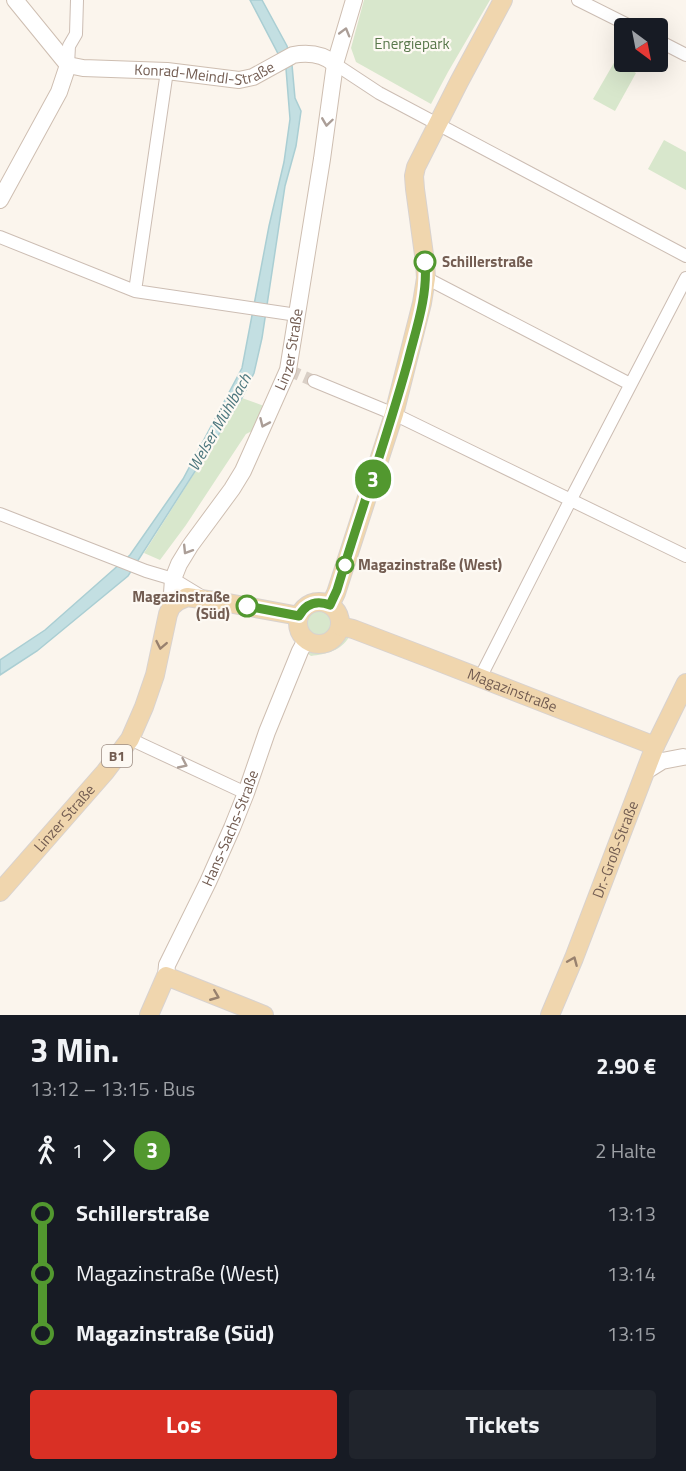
<!DOCTYPE html>
<html lang="de">
<meta charset="utf-8">
<style>
:root{--surface:#171b24;--page:#20242c;--text:#f1f3f6;--muted:#9ea1a6;--accent:#d93025}
body{margin:0;font-family:"Titillium Web",sans-serif;background:var(--page);color:var(--text);height:100vh;display:flex;flex-direction:column;font-size:22px;white-space:nowrap}
*{box-sizing:border-box;margin:0}
p{font-size:20px;color:var(--muted)}
.icon{flex:none;width:33px;height:33px;fill:none;stroke:currentColor;stroke-width:2;stroke-linecap:round;stroke-linejoin:round}
.map{position:relative;height:1015px;overflow:hidden}
.panel{display:flex;flex-direction:column;background:var(--surface);flex:1}
.panel>*{flex:none}
.badge{padding:0 12px;border-radius:20px;font-size:21px;line-height:39px}
.needle{width:39px;rotate:148deg}
.controls{position:absolute;left:614px;top:18px;display:grid;gap:12px}
.controls a{display:grid;place-items:center;width:54px;height:54px;border-radius:6px;background:var(--surface);box-shadow:0 6px 24px #0002;font-size:30px}
.map>.badge{position:absolute;translate:-50% -50%;box-shadow:0 0 0 3px #fff}
.legs{display:flex;align-items:center;gap:9px;height:66px;padding:0 30px;font-size:20px}
.legs p{margin-inline-start:auto}
.overview{display:flex;align-items:center;justify-content:space-between;height:102px;padding:0 30px}
h1{font-size:33px;font-weight:700;line-height:45px}
.primary-button{display:flex;gap:12px;margin-top:auto;padding:12px 30px}
.primary-button a{flex:1;height:69px;border-radius:6px;background:var(--accent);color:#fff;font-size:24px;font-weight:700;line-height:69px;text-align:center}
.primary-button a+a{background:var(--page);color:var(--text)}
ul{padding:0 30px;list-style:none}
li{display:flex;align-items:center;gap:21px;height:60px;font-size:22px}
li i{display:grid;place-items:center;width:9px;height:100%;margin:0 8px;background:currentColor}
li i::after{content:'';width:15px;height:15px;margin:-8px;border:4px solid;border-radius:50%;background:var(--surface)}
li p{margin-inline-start:auto}
li:first-child i{background:linear-gradient(#0000 50%,currentColor 0)}
li:last-child i{background:linear-gradient(currentColor 50%,#0000 0)}
.map>svg:first-child{display:block}
</style>
<div class="map">
<svg width="686" height="1015" viewBox="0 0 686 1015">
<rect width="100%" height="100%" fill="#fbf5ed"/>
<path fill="#d8e7cc" d="M364 0H490L448 72 431 104 356 62 351 48Z
M615 61 636 73 615 111 593 99Z
M664 140 686 152V190L648 169Z
M242 398 264 406 252 431 246 434 186 525 160 560 144 553Z
M305 623a14 14 0 1 1 28 0a14 14 0 1 1-28 0Z
M343 637H349C341 651 326 654 311 656L307 653 319 648 323 649 330 646 336 641Z"/>
<path fill="#c3dfe2" stroke="#aaced3" stroke-width="1.5" d="M250 0H262L287 46 292 65 295 98 301 111 296 146 285 186 262 338 254 373 242 398 128 576 37 651 0 675V660L45 630 130 555 183 479 242 368 269 226 284 162 290 119 286 69Z"/>
<g fill="none" stroke-linecap="round" stroke-linejoin="round">
<path stroke="#d9cfc6" stroke-width="12" stroke-dasharray="12 6" stroke-linecap="butt" d="M288 370 314 381"/>
<defs>
<path id="street" d="M578 0 634 28
M657 40 686 55
M335 64 379 93 686 256
M68 65 69 46 76 34 77 0
M0 237 135 291 297 315
M426 278 630 384
M135 291 167 71
M314 381 394 414 686 556
M0 514 118 560 146 571 173 579 201 596
M480 678 571 499 686 278
M130 739 235 788 246 793"/>
<g id="secondary">
<path d="M15 0 68 65"/>
<path id="s1" d="M68 65 83 68 167 71 239 80 253 77 293 55C309 52 323 54 335 64"/>
<path d="M0 200 59 92 68 65"/>
<path id="s2" d="M171 607 173 579 179 564 190 546 232 489 243 471 288 370 322 159 335 64 354 0"/>
<path d="M646 771 662 761 683 757"/>
<path id="s3" d="M166 976 167 965 208 882 232 828 246 793 267 732 300 651 306 640"/>
</g>
<g id="primary">
<circle cx="319" cy="623" r="21"/>
<path d="M330 605 336 593 394 414 422 303 426 278 425 262 415 189 414 176 416 167 459 82 503 0"/>
<path id="s4" d="M340 626 353 629 429 658 655 746"/>
<path id="s5" d="M0 892 105 772 130 739 144 707 155 675 168 614 171 607 178 601 187 597 228 603 299 616"/>
<path d="M149 1015 166 976 264 1015"/>
<path id="s6" d="M550 1015 574 958 655 746 686 683"/>
</g>
</defs>
<use href="#street" stroke="#ccbdb3" stroke-width="14"/>
<use href="#secondary" stroke="#cebeb1" stroke-width="18"/>
<use href="#primary" stroke="#d8d2cf" stroke-width="20"/>
<use href="#street" stroke="#fff" stroke-width="12"/>
<use href="#secondary" stroke="#fff" stroke-width="16"/>
<use href="#primary" stroke="#f0d6ae" stroke-width="18"/>
</g>
<defs><path id="oneway-chevron" d="M-2-3.5L2.5 0L-2 3.5" fill="none" stroke-width="1.6" stroke-linecap="round" stroke-linejoin="round" transform="scale(1.5)"/></defs>
<g stroke="#ab9e97">
<use href="#oneway-chevron" transform="translate(345 32) rotate(-74)"/>
<use href="#oneway-chevron" transform="translate(327 122) rotate(98)"/>
<use href="#oneway-chevron" transform="translate(264 423) rotate(114)"/>
<use href="#oneway-chevron" transform="translate(187 550) rotate(122)"/>
<use href="#oneway-chevron" transform="translate(183 764) rotate(25)"/>
</g>
<g stroke="#98816e">
<use href="#oneway-chevron" transform="translate(161 645) rotate(101)"/>
<use href="#oneway-chevron" transform="translate(573 961) rotate(-67)"/>
<use href="#oneway-chevron" transform="translate(215 996) rotate(22)"/>
</g>
<g fill="none" stroke-linecap="round" stroke-linejoin="round">
<defs>
<path id="line-1" d="M247 606 299 616C306 603 317 600 330 605L337 590C360 513 387 438 408 361 416 329 428 296 425 262"/>
</defs>
<use href="#line-1" stroke="#fff" stroke-width="14"/>
<use href="#line-1" stroke="#52982f" stroke-width="9"/>
</g>
<g fill="#fff" stroke="#52982f" stroke-width="3">
<circle cx="425" cy="262" r="10"/>
<circle cx="345" cy="565" r="8"/>
<circle cx="247" cy="606" r="10"/>
</g>
<g text-anchor="middle" stroke-width="4.5" stroke-linejoin="round" paint-order="stroke">
<rect fill="#fdf9f3" stroke="#9c8c82" stroke-width="1.5" x="102" y="745" width="30" height="22" rx="4.5"/>
<g font-size="14" font-weight="bold" fill="#735d52">
<text x="117" y="761">B1</text>
</g>
<g font-size="15" fill="#59784c" stroke="#fdf9f3">
<text x="412" y="49">Energiepark</text>
</g>
<g font-size="15" fill="#735d52" stroke="#fdf9f3">
<text dy="5" stroke="none"><textPath href="#s1" startOffset="138">Konrad-Meindl-Straße</textPath></text>
<text dy="5" stroke="none"><textPath href="#s2" startOffset="288">Linzer Straße</textPath></text>
<text dy="5" stroke="none"><textPath href="#s4" startOffset="184">Magazinstraße</textPath></text>
<text dy="5" stroke="none"><textPath href="#s5" startOffset="98">Linzer Straße</textPath></text>
<text dy="5" stroke="none"><textPath href="#s3" startOffset="162">Hans-Sachs-Straße</textPath></text>
<text dy="5" stroke="none"><textPath href="#s6" startOffset="178">Dr.-Groß-Straße</textPath></text>
</g>
<g font-size="15" font-weight="bold" fill="#735d52" stroke="#fdf9f3" text-anchor="start">
<text x="442" y="267">Schillerstraße</text>
<text x="358" y="570">Magazinstraße (West)</text>
<text x="230" y="602" text-anchor="end">Magazinstraße<tspan x="230" dy="17">(Süd)</tspan></text>
</g>
<g font-size="16" font-style="italic" fill="#4b767d" stroke="#fdf9f3">
<text transform="translate(219 422) rotate(-60)" y="6">Welser Mühlbach</text>
</g>
</g>
</svg>
<div class="controls">
<a><svg class="needle" viewBox="-14 -14 28 28"><path d="M0-13l5 13h-10z" fill="#e53935"/><path d="M0 13l5-13h-10z" fill="#9ea1a6"/></svg></a>
</div>
<b class="badge" style="left:373px;top:479px;background:#52982f;color:#fff">3</b>
</div>
<section class="panel">
<div class="overview"><div><h1>3 Min.</h1><p>13:12 – 13:15 · Bus</p></div><b>2.90 €</b></div>
<div class="legs"><svg class="icon" aria-label="walk" viewBox="0 0 24 24"><circle cx="13" cy="4" r="2"/><path d="M13 8l-2 6 4 7M11 14l-3 7M7 12l3-4h3l4 4"/></svg>1<svg class="icon" aria-label="forward" viewBox="0 0 24 24"><path d="M9 5l7 7-7 7"/></svg><b class="badge" style="background:#52982f;color:#fff">3</b><p>2 Halte</p></div>
<ul>
<li><i style="color:#52982f"></i><b>Schillerstraße</b><p>13:13</p></li>
<li><i style="color:#52982f"></i><span>Magazinstraße (West)</span><p>13:14</p></li>
<li><i style="color:#52982f"></i><b>Magazinstraße (Süd)</b><p>13:15</p></li>
</ul>
<div class="primary-button"><a>Los</a><a>Tickets</a></div>
</section>
